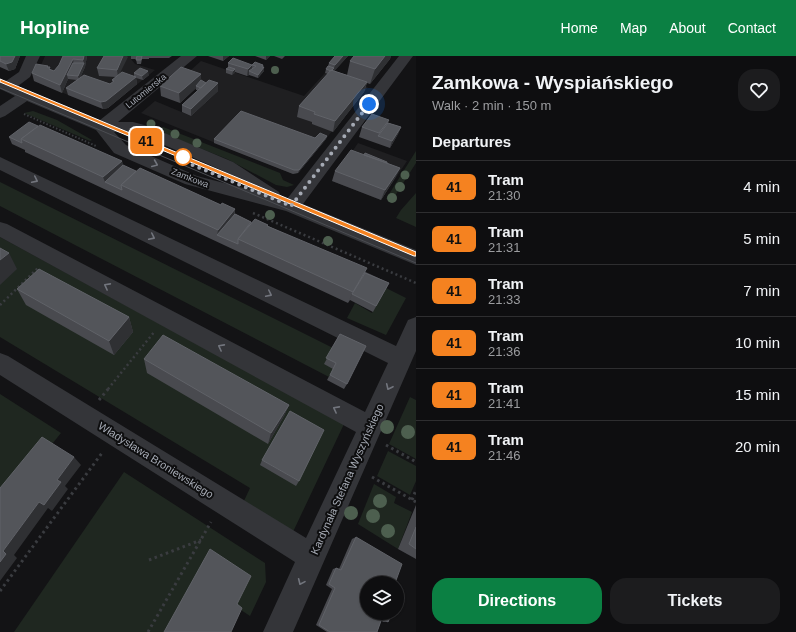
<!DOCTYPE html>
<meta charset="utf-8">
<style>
:root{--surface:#0e0e10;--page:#1c1c1e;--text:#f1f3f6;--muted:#9b9c9f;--line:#2e2e30;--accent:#0b8043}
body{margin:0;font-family:Helvetica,sans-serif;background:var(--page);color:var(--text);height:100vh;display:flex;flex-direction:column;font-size:15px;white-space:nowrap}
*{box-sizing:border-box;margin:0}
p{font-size:13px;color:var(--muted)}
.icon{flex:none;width:22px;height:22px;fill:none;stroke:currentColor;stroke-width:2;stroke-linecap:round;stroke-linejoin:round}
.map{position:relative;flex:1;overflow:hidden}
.panel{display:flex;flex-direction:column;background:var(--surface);width:380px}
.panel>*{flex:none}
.badge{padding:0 8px;border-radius:6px;font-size:14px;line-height:26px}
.tools{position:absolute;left:360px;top:520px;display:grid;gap:8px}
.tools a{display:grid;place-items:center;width:44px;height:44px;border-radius:50%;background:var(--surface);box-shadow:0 1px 3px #0004,0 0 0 1px var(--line);font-size:20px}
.you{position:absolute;width:20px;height:20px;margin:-10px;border:3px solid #fff;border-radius:50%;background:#1a73e8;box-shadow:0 0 0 6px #1a73e833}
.map>.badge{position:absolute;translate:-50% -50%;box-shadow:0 0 0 2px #fff}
h2{padding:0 16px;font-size:15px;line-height:36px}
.round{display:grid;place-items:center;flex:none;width:42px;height:42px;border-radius:16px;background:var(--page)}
.headline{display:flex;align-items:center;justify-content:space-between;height:68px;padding:0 16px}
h1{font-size:19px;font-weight:700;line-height:30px}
.cta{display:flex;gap:8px;margin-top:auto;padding:8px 16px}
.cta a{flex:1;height:46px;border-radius:16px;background:var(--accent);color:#fff;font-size:16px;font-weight:700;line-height:46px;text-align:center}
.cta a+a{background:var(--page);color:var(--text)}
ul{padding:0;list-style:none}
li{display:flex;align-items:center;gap:12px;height:52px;padding:0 16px;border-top:1px solid var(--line)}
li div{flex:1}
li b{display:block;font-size:15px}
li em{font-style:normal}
li .badge{min-width:44px;font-weight:700;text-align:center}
header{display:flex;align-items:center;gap:24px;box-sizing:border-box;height:56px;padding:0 20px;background:var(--accent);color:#fff}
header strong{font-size:19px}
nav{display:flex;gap:22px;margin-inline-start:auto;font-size:14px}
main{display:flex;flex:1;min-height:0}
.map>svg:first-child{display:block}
</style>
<header>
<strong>Hopline</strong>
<nav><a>Home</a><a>Map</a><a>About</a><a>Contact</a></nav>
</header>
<main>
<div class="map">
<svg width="416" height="576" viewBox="0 0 416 576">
<rect width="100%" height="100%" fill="#131315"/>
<path fill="#1f1f21" d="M45 0H132L131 3 135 8 155 14 108 52 103 53 36 26 34 25Z
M201 5 304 40 325 17 368 31 298 117 293 118 141 57 155 45 191 60 218 35 182 22Z
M358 87 407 105 381 144 332 125Z"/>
<path fill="#1f2720" d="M33 55 57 64 92 84 90 85 24 57Z
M163 71 280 117 283 124 294 129 287 131 276 129 227 103 152 73Z
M416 95V107L393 143H386Z
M0 126 333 292V313L329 321 0 150Z
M416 137V171L396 162 401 154Z
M0 181 344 368 292 478 243 447 250 432 0 281Z
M386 232 406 242 386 279 347 262 355 247 372 257Z
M0 338 61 377 0 452Z
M410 341 416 344V403L389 388Z
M388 395 416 410V425L410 439 377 420Z
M124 416 265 507 266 526 250 560 235 550 167 576H14Z
M374 428 396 441 394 447 412 456 398 493 358 468Z"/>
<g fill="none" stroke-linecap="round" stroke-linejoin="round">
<path stroke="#3a3c40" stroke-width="2" stroke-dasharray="1.5 2" stroke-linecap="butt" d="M24 58 96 90"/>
<path stroke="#3a3c40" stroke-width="2.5" stroke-dasharray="2 3" stroke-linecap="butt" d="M253 157 416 227
M0 249 39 211
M108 333 155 275"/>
<path stroke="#3a3c40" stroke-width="3" stroke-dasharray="2.5 3.5" stroke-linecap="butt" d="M99 344 109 332
M386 389 416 406
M372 421 416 446
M412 444 416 434
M149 504 201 484
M0 535 102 397
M148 576 211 466"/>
<path fill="#343539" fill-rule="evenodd" d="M26 0H40L30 21 18 30 100 64 181 0H197L118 66H133L148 70 233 106 279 136 281 141 287 143 399 0H413L303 148 416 194V209L286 155 185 128 114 97 96 74 27 45 5 60 0 62V50L15 40 0 33V24L6 25 19 16ZM114 76 137 77 221 114 251 134 197 120 126 89Z
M0 101 396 290 408 264 416 261V295L293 576H263L295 506 0 319V297L8 300 306 482 356 376 0 181V166L7 168 365 356 388 307 0 114Z"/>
<path stroke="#4b4d52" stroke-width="1" d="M0 25 416 198
M0 32 416 207"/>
</g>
<g fill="#4d5f4f">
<circle cx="275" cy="14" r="4"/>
<circle cx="151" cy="68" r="4.5"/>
<circle cx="175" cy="78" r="4.5"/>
<circle cx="197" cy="87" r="4.5"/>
<circle cx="405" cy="119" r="4.5"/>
<circle cx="400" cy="131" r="5"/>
<circle cx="392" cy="142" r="5"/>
<circle cx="270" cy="159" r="5"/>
<circle cx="328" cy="185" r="5"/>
<circle cx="387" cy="371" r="7"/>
<circle cx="408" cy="376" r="7"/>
<circle cx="380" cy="445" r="7"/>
<circle cx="351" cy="457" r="7"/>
<circle cx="373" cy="460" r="7"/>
<circle cx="388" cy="475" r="7"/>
</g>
<path fill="#494a4f" d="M0 0H20L15 13 9 15 0 11Z
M63 0H99H87L85 11 80 22 110 28 113 26 112 24 116 21 99 20 97 12 104 0H127L119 18 134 20V17L149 19 143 24 136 22 137 28 108 52 103 53 68 39 66 32 77 24 68 23 62 37 34 25 32 17 48 10 50 14 54 15 59 9Z
M131 0H172L169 2H149V3H142L141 8H137L136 3H131Z
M208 0H229L223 5Z
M255 0H270L266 4Z
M274 0H285L282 3Z
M335 0H348L334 15 347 19 350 5 354 0H353H391L390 3 370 28 367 27 364 36 333 76 312 68V66L297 61 299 50 328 18 325 17 326 13 328 10 329 7Z
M228 7 252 13V9L263 11H264V15L258 22 249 19 247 20 235 16 232 19 226 17V13L228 12Z
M201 18V25L206 27H218V35L191 60 182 56V49L198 34H196V32L180 47 161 40 160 30Z
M389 64 388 67 401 71 398 78 390 92 359 81 362 71Z
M327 80 326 83 298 117 293 118 214 87V83L315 82Z
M9 81 122 105 123 110 221 149 235 153V158L251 166 268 169V170L389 227 373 256 350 244 348 247 25 96V94L12 88Z
M387 107 400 112 395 122 381 144 332 125 335 115Z
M17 233 129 261 133 276 114 299 26 249Z
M340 278 347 328 344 333 327 324 333 313 324 308Z
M144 303 289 349 284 360 268 388 147 317Z
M262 404 299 425 296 430 260 409Z
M416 449V503L398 493Z
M356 481 367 527 392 557 388 566H383L381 564 377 576H327L316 569 332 533 326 529 333 513 336 512 339 513 352 483Z"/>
<path fill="#2f3033" d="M15 0H20L15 13 9 15 6 8Z
M84 0H87L85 11 83 4Z
M123 0H127L128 1 118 21 117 14Z
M223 0H229L223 5Z
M266 0H270L266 4Z
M343 0H348L331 19 332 15 334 12 335 9Z
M385 0H391L390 3 370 28 375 13Z
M73 3 74 10 67 19 68 23 62 37 60 29Z
M84 7 85 11 79 24 78 20Z
M252 9V16L249 15V19L247 20 248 13Z
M263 9V13L264 11V15L258 22V19Z
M235 13V17L232 19 233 15Z
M148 15 149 19 143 24 142 20Z
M201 18V28L196 30V32L180 47 179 37Z
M136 21 137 28 108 52 103 53 101 46Z
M367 26 364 36 333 76 335 65Z
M218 27V35L191 60V53Z
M401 71 398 78 390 92 392 85Z
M327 80 326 83 298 117 299 114Z
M122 105 124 117 105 126 103 121Z
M400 112 395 122 381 144 385 134Z
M235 153 234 165 217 179 218 174Z
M9 197 17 213 0 229V204Z
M367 212 362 223 352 238 348 247 353 236Z
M129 261 133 276 114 299 109 285Z
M289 349 284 360 268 388 271 377Z
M74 401 81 409 65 430 68 433 52 455 48 452 14 499 17 502 0 525V506L3 495 39 446 57 424Z"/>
<path fill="#53555a" stroke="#606268" d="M0 0H15L12 6 6 8 0 5Z
M63 0H84L83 4 73 3 60 29 32 17 36 8 48 10 47 11H50L49 13 54 15 59 9Z
M104 0H123L117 14 97 12Z
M137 0H142L141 4H136Z
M335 0H343L335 9 329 7Z
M354 0H385L375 13 350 5Z
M233 2 252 9 248 13 228 7Z
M255 6 263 9 262 11H264L258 19 249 15 256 10 252 9Z
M73 7H84L78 20 67 19Z
M328 10 334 12 331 15 326 13Z
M181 11 201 18 179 37 160 30Z
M229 11 235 13 233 15 226 13Z
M140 12 148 15 142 20 134 17Z
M331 14 367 26 335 65 314 58 315 56 299 50Z
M122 16 136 21 106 45 101 46 66 32 84 19 110 28 114 25 112 24Z
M201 24 206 27 201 32 196 30Z
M209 24 218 27 191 53 182 49Z
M241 55 315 82 320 77 327 80 299 114H294L214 83Z
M372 58 389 64 379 77 362 71Z
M29 66 38 70 21 83 22 87 9 81Z
M388 67 401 71 392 85 378 80Z
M40 69 122 105 103 121 21 83Z
M351 94 400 112 385 134 335 115Z
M365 97 387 106V107L364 99Z
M123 109 136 115 121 129 122 134 105 126Z
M140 112 221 149 222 147 235 153 218 174 121 129Z
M235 158 251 166 238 183V188L217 179Z
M255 163 268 169 267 170 367 212 353 236 238 183Z
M0 192 9 197 0 204Z
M39 213 129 261 109 285 17 233Z
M365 217 389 227 376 250 352 238Z
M340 278 366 290 347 328 330 319 336 307 326 302Z
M163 279 289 349 271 377 144 303Z
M290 355 324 374 299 425 262 404Z
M42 381 74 401 57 424 61 426 44 449 39 446 3 495 6 498 0 506V432Z
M416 471V493L409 488Z
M356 481 402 508 395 527H367V557H392L388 566 382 562 377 576H330L319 569 335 532 329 528 336 512 341 514Z
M210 493 251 520 237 548 242 552 231 576H164Z"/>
<defs><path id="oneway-chevron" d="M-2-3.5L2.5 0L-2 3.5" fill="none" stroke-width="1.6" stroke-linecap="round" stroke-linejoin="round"/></defs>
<g stroke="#72757d">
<use href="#oneway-chevron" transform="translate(155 108) rotate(23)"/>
<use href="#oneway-chevron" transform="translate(35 124) rotate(26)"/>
<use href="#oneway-chevron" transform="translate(152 181) rotate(26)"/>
<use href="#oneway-chevron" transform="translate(107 230) rotate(-152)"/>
<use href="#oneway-chevron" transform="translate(269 238) rotate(26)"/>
<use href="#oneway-chevron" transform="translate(221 291) rotate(-152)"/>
<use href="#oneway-chevron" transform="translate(389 331) rotate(115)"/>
<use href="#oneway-chevron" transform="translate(336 353) rotate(-152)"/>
<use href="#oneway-chevron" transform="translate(301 526) rotate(114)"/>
</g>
<path fill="#f58220" stroke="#fff" d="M0 23 416 196V200H414L0 26Z"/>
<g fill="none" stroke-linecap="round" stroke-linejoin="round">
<path stroke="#a5aab4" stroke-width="4" stroke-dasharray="0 7.2" d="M183 101V105L291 150 369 48"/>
</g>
<circle fill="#fff" stroke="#f58220" stroke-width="2" cx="183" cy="101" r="8"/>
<g text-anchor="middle" stroke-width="4" stroke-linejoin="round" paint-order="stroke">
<g font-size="9" fill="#a5aab4" stroke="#0e0e0f">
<text transform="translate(146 35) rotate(-39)" y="3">Lutomierska</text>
<text transform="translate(190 122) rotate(21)" y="3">Zamkowa</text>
</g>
<g font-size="11" fill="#a5aab4" stroke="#0e0e0f">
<text transform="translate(156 404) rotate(32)" y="4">Władysława Broniewskiego</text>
<text transform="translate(347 423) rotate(-66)" y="4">Kardynała Stefana Wyszyńskiego</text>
</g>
</g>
</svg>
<div class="tools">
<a><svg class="icon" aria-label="layers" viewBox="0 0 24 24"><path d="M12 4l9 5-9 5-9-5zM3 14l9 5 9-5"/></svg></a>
</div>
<div class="you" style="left:369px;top:48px"></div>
<b class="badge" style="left:146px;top:85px;background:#f58220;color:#111">41</b>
</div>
<section class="panel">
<div class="headline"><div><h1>Zamkowa - Wyspiańskiego</h1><p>Walk · 2 min · 150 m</p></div><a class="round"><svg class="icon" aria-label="heart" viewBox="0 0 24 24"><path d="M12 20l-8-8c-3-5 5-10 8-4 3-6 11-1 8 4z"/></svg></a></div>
<h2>Departures</h2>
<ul>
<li><span class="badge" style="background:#f58220;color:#111">41</span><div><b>Tram</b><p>21:30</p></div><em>4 min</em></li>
<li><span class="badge" style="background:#f58220;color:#111">41</span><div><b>Tram</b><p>21:31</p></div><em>5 min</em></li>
<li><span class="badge" style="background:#f58220;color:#111">41</span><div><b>Tram</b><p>21:33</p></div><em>7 min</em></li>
<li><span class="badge" style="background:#f58220;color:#111">41</span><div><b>Tram</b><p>21:36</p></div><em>10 min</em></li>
<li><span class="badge" style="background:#f58220;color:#111">41</span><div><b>Tram</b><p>21:41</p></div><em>15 min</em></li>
<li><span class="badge" style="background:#f58220;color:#111">41</span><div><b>Tram</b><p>21:46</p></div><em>20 min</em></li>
</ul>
<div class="cta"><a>Directions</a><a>Tickets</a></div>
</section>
</main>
